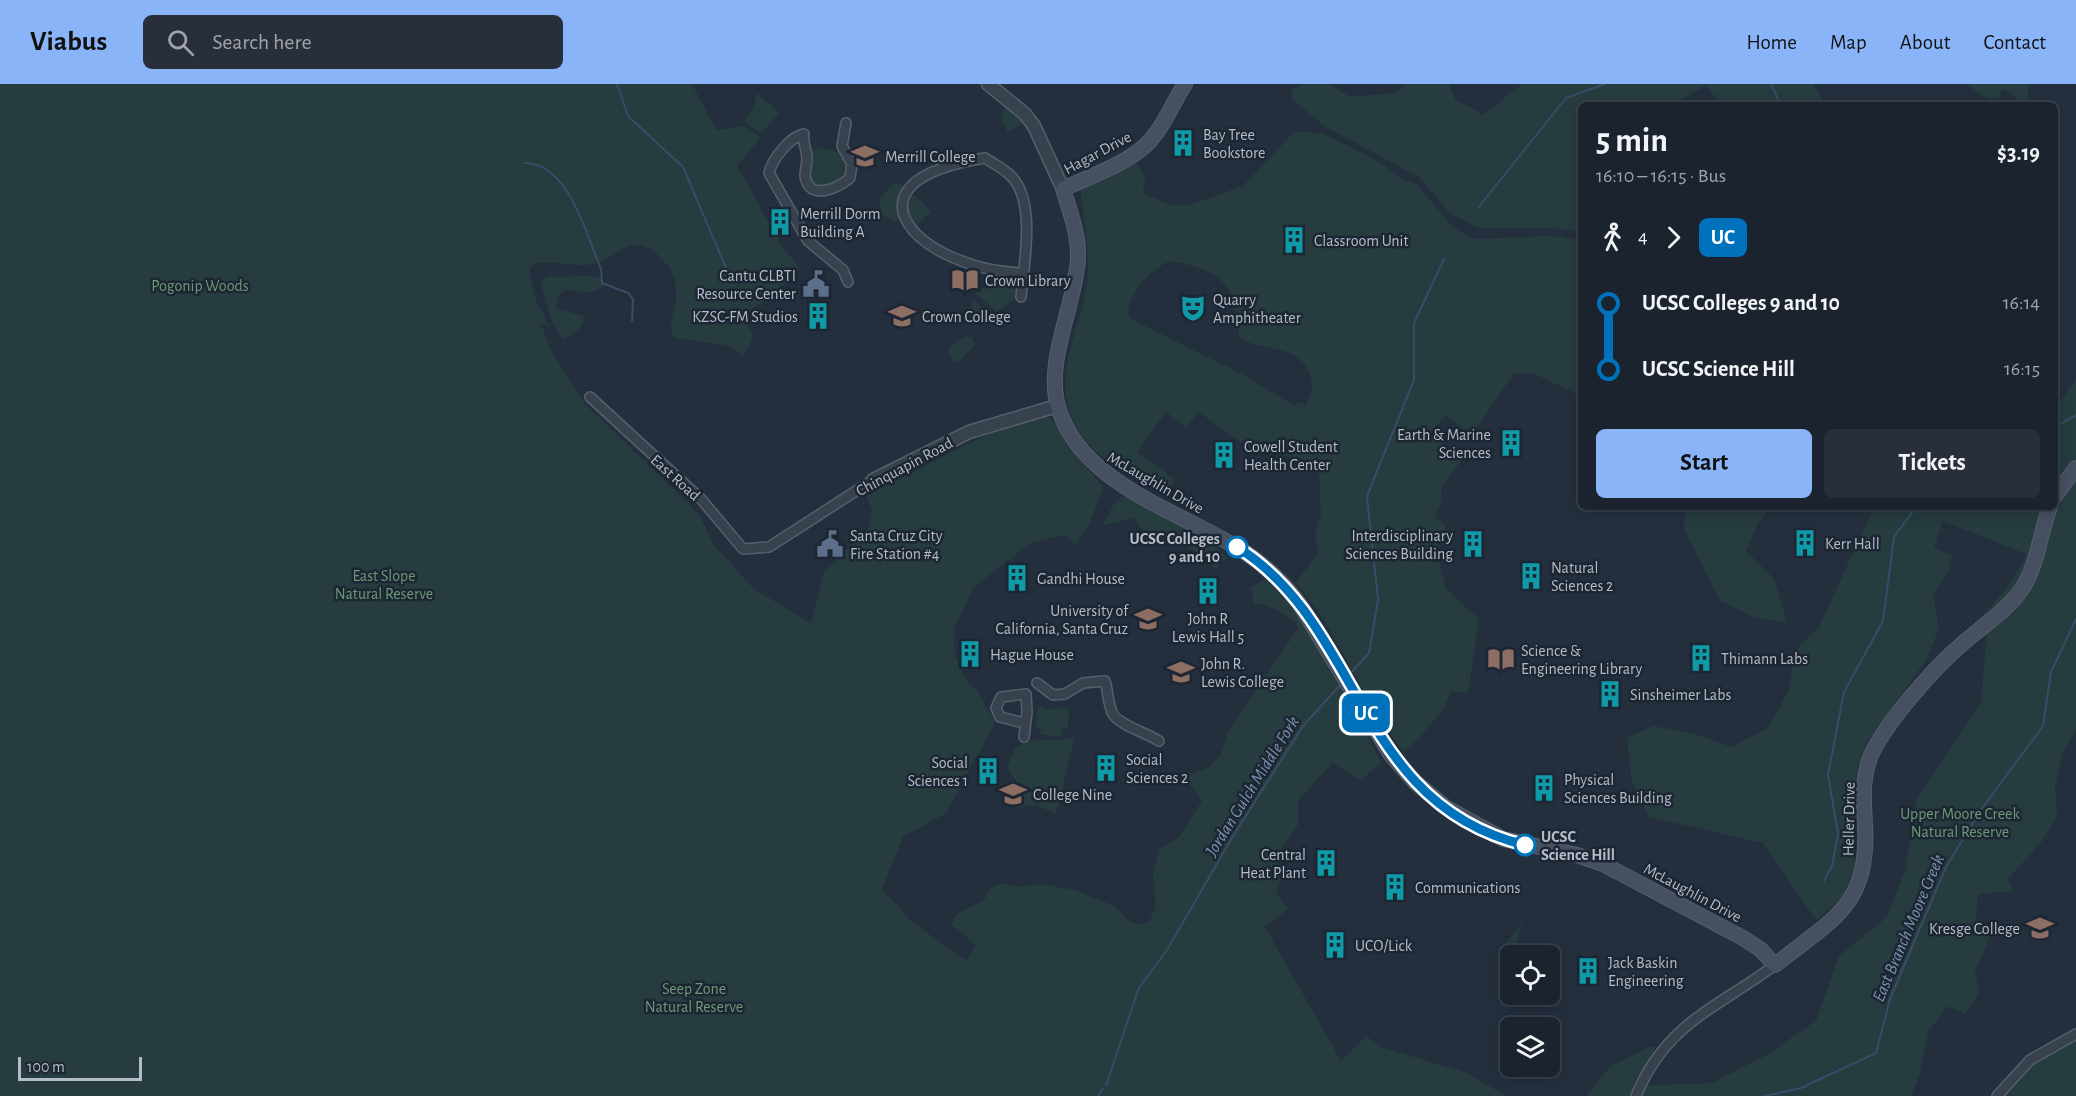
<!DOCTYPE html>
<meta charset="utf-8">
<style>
:root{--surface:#1b232e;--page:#282f3a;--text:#f1f3f6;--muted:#a0a4aa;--line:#39404a;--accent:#8ab4f8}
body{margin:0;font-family:"Alegreya Sans",sans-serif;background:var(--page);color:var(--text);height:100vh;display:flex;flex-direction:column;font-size:22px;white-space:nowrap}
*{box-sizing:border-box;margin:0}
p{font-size:20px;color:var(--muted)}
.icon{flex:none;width:33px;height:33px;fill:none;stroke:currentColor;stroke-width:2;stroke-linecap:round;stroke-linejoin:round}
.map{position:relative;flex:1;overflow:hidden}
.side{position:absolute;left:1578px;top:18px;width:480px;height:408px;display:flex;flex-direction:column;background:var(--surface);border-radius:9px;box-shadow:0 3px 15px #0003,0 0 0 2px var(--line)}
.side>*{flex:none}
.badge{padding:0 12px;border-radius:9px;font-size:21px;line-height:39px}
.controls{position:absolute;left:1500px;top:861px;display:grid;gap:12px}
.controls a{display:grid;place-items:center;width:60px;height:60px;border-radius:9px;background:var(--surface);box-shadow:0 3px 15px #0003,0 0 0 2px var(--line);font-size:30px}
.scale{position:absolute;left:18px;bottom:15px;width:124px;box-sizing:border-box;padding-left:6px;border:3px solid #b4bcc9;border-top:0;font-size:16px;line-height:21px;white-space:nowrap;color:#b4bcc9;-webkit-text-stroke:4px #1d2633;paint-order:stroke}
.map>.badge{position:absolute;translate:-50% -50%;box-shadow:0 0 0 3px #fff}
.legs{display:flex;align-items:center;gap:9px;height:66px;padding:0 18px;font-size:20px}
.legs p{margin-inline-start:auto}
.overview{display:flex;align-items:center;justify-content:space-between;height:102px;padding:0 18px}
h1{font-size:33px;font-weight:600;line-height:45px}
.action{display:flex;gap:12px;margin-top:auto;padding:12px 18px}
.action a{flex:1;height:69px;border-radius:9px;background:var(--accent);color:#111;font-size:24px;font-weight:600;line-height:69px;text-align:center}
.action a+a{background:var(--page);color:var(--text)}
ul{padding:0 18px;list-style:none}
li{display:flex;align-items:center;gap:21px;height:66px;font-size:22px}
li i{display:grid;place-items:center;width:9px;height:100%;margin:0 8px;background:currentColor}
li i::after{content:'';width:15px;height:15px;margin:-8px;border:4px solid;border-radius:50%;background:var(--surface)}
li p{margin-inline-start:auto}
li:first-child i{background:linear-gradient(#0000 50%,currentColor 0)}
li:last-child i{background:linear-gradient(currentColor 50%,#0000 0)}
header{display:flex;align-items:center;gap:36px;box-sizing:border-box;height:84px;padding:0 30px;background:var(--accent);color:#111}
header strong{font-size:28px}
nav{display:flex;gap:33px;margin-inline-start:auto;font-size:21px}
.search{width:420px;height:54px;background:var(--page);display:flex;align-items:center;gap:15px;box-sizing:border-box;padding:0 21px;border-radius:9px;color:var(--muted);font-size:22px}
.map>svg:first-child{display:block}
</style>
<header>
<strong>Viabus</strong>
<div class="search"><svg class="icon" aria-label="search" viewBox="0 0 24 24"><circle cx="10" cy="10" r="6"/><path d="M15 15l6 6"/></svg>Search here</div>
<nav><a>Home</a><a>Map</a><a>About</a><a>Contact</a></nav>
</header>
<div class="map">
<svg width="2076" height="1012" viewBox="0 0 2076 1012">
<rect width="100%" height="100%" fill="#242f3e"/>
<path fill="#263c3f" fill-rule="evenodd" d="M0 0H692L716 46 745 42 760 54 737 82 782 162 800 185 773 210 743 232 754 252 744 271 726 261 674 254C667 245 675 225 676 214 677 199 674 188 663 176 631 141 619 178 586 181 569 182 552 176 535 179L529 186 537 219 551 244 540 238 552 268 584 319 699 430 713 460 754 505 811 539 824 488 868 445 872 426 867 412C897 397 1021 327 1047 333 1056 336 1061 351 1065 358 1076 376 1092 387 1103 404L1089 441 1076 460 1064 451 1032 458 973 504 954 545 955 572 968 599 977 606 995 639 946 729 903 753 882 805 911 837 966 877 976 861 951 840 957 830 983 817 991 804 1002 799 1022 803 1040 800 1075 806 1114 822 1129 837 1140 841 1149 838 1156 823 1153 791 1159 765 1179 753 1202 717 1185 693 1209 683 1221 670 1229 646 1299 543C1291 532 1267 519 1254 520L1251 503 1265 495C1299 513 1360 640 1382 679L1360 696 1333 679 1298 716V741L1277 771 1280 795 1276 808 1288 825 1265 843 1341 977 1366 952 1381 963 1467 989 1506 1012H0Z
M1304 0H1329L1350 13 1395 9 1406 0H1449L1455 15 1483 31 1522 0H1813L1827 21H1721L1705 1 1675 21H1581V143L1578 148 1551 144H1478L1450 129 1419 93 1324 42 1291 14 1292 5Z
M1966 0H2029L2027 21 2017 19 2019 16 2004 5 1996 15 1993 13 1990 17Z
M757 9 779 29 761 49 743 37 753 25Z
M1008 22 1024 38 1008 48C1001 39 998 29 1008 22Z
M1295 47 1324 50 1373 74 1404 96 1416 100 1454 144 1473 155 1550 152 1581 156V312L1533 289H1514L1478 342 1466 348 1446 331 1429 349 1461 377 1441 404 1442 416 1435 432 1446 442 1436 467 1446 505 1479 535 1468 609 1452 607C1442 632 1423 649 1404 668L1375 629 1325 537 1296 498 1319 468 1315 451 1321 430 1319 387 1305 377 1247 363 1199 328 1186 343 1166 328 1137 368 1175 395 1165 413C1100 373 1048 350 1071 262 1078 236 1088 208 1088 181 1088 155 1083 128 1080 103L1136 77 1145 93 1143 109 1169 121H1190L1243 102ZM1171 177C1224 187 1236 200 1239 254 1261 267 1297 260 1309 288 1315 303 1311 311 1304 324V318L1293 321 1242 290 1129 234C1124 213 1153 182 1171 177Z
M819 64 840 68 849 81 846 94 819 105 807 95 809 68Z
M894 99H899L905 104 899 124V133L895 138 882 131 879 116Z
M913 110 931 127 916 143C909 137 905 122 908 112Z
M1006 191 1020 199 1019 212 997 228 976 210 984 203 992 205 995 197Z
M549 192C566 195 584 190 601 194L605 202 590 209 565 205 559 211 555 224 584 232C584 244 572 252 562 255 550 239 546 217 540 197Z
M973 215 987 227 975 236 970 232H965L970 226Z
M966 252 972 254 976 260 958 279 952 276 948 266 956 257Z
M2076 296V647L2064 666 2055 702 2057 733 2042 757 2008 795 2013 807 1978 810 1975 840 1994 843 1975 888 1979 908 1965 930 1948 922 1928 947 1920 989 1911 1012H1586L1611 982 1649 963H1656L1633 1002 1712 999 1765 972 1816 937 1839 872 1887 833 1905 787 1917 715 1981 618 1987 549 1974 539C1997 518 2013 499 2026 470L1943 437 1934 463 1952 472 1949 487 1933 510 1939 544 1927 575 1866 659 1856 689 1855 784 1842 814 1816 836 1763 759 1649 733 1632 698 1627 654 1653 642 1692 649 1731 663 1768 644 1788 608 1796 566 1819 543 1874 423H2055V324Z
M1123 412 1133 415C1151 424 1223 461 1227 475L1221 477 1217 485C1197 470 1182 451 1155 462L1133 434 1103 441 1115 418Z
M1685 423H1771L1758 439 1746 467 1774 495 1787 538 1755 534 1720 517 1684 445Z
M1038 622 1048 625 1069 624 1068 644H1062L1061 653 1041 650 1040 644 1035 643Z
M1075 653 1056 729 1035 721 1016 724 1010 710 1016 697 1007 683 1015 664C1035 650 1053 661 1075 653Z
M1522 838 1514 871 1502 865Z
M2076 948V1012H1995L2017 986Z"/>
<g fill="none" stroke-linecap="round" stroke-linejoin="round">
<path stroke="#394c67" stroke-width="2" d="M617 0 628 32 683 83 732 198
M1771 0 1781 21
M524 79C569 78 587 153 601 185L602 199 628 209 633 215 632 237
M1478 124 1566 14 1605 0
M2055 343 2076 331
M1348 592 1369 569 1378 515 1367 412 1414 296V239L1444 175
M1824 797 1832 782 1838 750 1828 691 1844 608 1883 537 1894 453 1916 423
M1106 1001 1139 904 1167 866 1233 752 1303 642 1341 600
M1098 1012 1103 1005
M1765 1012 1801 1004 1876 969 1890 915 1946 783 1980 727 2043 642 2051 588 2076 535"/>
<defs>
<path id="minor" d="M846 39 842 62 852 80 850 94C838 104 809 118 805 92 805 86 807 80 807 74 807 65 802 59 804 50 789 53 772 76 769 89L808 157 843 186 848 198
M1021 213C1024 180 1036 119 1012 93 1005 85 994 80 985 74 831 98 921 186 1022 189
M590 313 701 415 743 465 769 463 873 396
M1037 599 1053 611 1065 610 1083 599 1105 597C1108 606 1108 622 1113 630 1119 641 1147 649 1159 657
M1024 639 1000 633 996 624 1001 613 1026 610 1027 628 1024 653
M1636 1012C1666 939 1717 924 1775 881
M1997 1012 2030 976 2076 950"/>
<path id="tertiary" d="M988 0 1025 30 1034 42 1063 105
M873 396 969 348 1057 322"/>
<path id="secondary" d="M1185 0C1175 15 1168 33 1157 48 1137 78 1094 90 1063 105 1070 128 1079 150 1078 175 1075 221 1045 278 1058 322 1079 401 1184 428 1246 469 1267 483 1286 501 1301 522L1391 671 1414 697 1445 723 1503 755 1577 771 1603 780 1743 854 1760 865 1775 881C1831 836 1870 822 1865 741 1864 716 1861 693 1872 669 1889 635 1933 585 1962 560 1981 543 2004 529 2019 509 2038 484 2039 451 2050 423
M2055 412 2076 384"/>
</defs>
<use href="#minor" stroke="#565f6c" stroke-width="12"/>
<use href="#tertiary" stroke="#565f6c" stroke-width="15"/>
<use href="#secondary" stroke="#565f6c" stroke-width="16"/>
<use href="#minor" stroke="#38414e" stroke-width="9"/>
<use href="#tertiary" stroke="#38414e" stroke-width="12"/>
<use href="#secondary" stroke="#465061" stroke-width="14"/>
</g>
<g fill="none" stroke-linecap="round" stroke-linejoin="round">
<defs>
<path id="line-1" d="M1237 463C1364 542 1355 720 1525 761"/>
</defs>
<use href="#line-1" stroke="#fff" stroke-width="14"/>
<use href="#line-1" stroke="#0072bc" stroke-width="9"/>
</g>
<defs>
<symbol id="building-bare" viewBox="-9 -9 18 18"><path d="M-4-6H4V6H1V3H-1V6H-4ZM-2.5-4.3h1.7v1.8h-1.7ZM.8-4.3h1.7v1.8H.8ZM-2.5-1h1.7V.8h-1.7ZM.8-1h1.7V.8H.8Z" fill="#0f9aa8" stroke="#1d2633" stroke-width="2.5" paint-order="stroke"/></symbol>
<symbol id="university-bare" viewBox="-9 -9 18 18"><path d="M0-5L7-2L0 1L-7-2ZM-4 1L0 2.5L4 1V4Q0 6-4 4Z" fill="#8d6e63" stroke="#1d2633" stroke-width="2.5" paint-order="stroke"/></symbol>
<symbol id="library-bare" viewBox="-9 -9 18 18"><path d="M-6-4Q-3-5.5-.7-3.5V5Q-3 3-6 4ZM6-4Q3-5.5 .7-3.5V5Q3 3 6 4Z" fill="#8d6e63" stroke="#1d2633" stroke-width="2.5" paint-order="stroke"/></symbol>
<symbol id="civic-bare" viewBox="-9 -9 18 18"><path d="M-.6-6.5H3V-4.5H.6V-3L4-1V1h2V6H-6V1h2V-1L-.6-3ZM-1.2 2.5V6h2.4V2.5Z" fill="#5c6f8a" stroke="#1d2633" stroke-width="2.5" paint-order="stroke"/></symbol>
<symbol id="theatre-bare" viewBox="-9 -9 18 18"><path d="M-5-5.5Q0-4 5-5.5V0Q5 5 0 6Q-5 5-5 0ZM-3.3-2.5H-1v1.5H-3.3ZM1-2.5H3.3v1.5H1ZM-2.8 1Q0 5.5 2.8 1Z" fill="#0f9aa8" stroke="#1d2633" stroke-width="2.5" paint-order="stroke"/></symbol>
</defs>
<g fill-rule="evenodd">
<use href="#building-bare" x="1164" y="40" width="38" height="38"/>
<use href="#university-bare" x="846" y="53" width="38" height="38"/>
<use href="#building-bare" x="761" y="119" width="38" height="38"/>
<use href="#building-bare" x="1275" y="137" width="38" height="38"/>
<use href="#library-bare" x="946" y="177" width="38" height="38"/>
<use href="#civic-bare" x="797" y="181" width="38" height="38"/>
<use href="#theatre-bare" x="1174" y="205" width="38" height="38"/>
<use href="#building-bare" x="799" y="213" width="38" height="38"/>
<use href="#university-bare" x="883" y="213" width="38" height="38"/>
<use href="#building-bare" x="1492" y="340" width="38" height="38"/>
<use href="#building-bare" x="1205" y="352" width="38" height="38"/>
<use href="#building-bare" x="1786" y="440" width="38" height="38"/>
<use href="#civic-bare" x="811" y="441" width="38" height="38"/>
<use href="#building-bare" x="1454" y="441" width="38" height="38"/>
<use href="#building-bare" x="1512" y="473" width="38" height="38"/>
<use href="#building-bare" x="998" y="475" width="38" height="38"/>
<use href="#building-bare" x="1189" y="488" width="38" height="38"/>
<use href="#university-bare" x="1129" y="516" width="38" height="38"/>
<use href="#building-bare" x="951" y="551" width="38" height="38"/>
<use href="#building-bare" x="1682" y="555" width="38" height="38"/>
<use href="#library-bare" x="1482" y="556" width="38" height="38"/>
<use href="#university-bare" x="1162" y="569" width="38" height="38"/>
<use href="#building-bare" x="1591" y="591" width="38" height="38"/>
<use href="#building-bare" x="1087" y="665" width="38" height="38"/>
<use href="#building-bare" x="969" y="668" width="38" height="38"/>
<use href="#building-bare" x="1525" y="685" width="38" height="38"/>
<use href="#university-bare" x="994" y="691" width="38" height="38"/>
<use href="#building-bare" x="1307" y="760" width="38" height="38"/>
<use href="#building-bare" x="1376" y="784" width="38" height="38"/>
<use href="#university-bare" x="2021" y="825" width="38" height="38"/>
<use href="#building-bare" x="1316" y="842" width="38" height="38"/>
<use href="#building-bare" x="1569" y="868" width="38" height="38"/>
</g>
<g fill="#fff" stroke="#0072bc" stroke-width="3">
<circle cx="1237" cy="463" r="10"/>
<circle cx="1525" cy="761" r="10"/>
</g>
<g text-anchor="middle" stroke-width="5" stroke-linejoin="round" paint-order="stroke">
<g font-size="16" fill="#b4bcc9" stroke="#1d2633" text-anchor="start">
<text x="1203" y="56">Bay Tree<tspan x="1203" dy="18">Bookstore</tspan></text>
<text x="885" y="78">Merrill College</text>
<text x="800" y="135">Merrill Dorm<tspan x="800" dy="18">Building A</tspan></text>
<text x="1314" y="162">Classroom Unit</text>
<text x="796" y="197" text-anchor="end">Cantu GLBTI<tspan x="796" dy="18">Resource Center</tspan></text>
<text x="985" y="202">Crown Library</text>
<text x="1213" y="221">Quarry<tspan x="1213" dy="18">Amphitheater</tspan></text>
<text x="798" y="238" text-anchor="end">KZSC-FM Studios</text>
<text x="922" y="238">Crown College</text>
<text x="1491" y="356" text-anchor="end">Earth &amp; Marine<tspan x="1491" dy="18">Sciences</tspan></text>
<text x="1244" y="368">Cowell Student<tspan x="1244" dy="18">Health Center</tspan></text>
<text x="850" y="457">Santa Cruz City<tspan x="850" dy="18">Fire Station #4</tspan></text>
<text x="1453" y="457" text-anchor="end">Interdisciplinary<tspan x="1453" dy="18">Sciences Building</tspan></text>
<text x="1825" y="465">Kerr Hall</text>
<text x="1551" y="489">Natural<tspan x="1551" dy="18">Sciences 2</tspan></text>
<text x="1037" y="500">Gandhi House</text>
<text x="1128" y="532" text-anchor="end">University of<tspan x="1128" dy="18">California, Santa Cruz</tspan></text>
<text x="1208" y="540" text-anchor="middle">John R<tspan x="1208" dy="18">Lewis Hall 5</tspan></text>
<text x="1521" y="572">Science &amp;<tspan x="1521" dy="18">Engineering Library</tspan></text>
<text x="990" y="576">Hague House</text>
<text x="1721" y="580">Thimann Labs</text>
<text x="1201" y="585">John R.<tspan x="1201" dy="18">Lewis College</tspan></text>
<text x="1630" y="616">Sinsheimer Labs</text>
<text x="1126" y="681">Social<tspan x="1126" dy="18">Sciences 2</tspan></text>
<text x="968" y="684" text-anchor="end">Social<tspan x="968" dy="18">Sciences 1</tspan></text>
<text x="1564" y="701">Physical<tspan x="1564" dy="18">Sciences Building</tspan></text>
<text x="1033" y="716">College Nine</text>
<text x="1306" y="776" text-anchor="end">Central<tspan x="1306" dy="18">Heat Plant</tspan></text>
<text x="1415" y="809">Communications</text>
<text x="2020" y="850" text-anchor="end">Kresge College</text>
<text x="1355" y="867">UCO/Lick</text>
<text x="1608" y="884">Jack Baskin<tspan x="1608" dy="18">Engineering</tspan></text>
</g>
<g font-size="16" fill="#b4bcc9" stroke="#1d2633">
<text transform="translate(1097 68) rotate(-28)" y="6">Hagar Drive</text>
<text transform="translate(904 382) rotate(-28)" y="6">Chinquapin Road</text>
<text transform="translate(676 393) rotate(42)" y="6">East Road</text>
<text transform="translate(1156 398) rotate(30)" y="6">McLaughlin Drive</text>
<text transform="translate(1848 735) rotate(-89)" y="6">Heller Drive</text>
<text transform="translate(1693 808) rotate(28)" y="6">McLaughlin Drive</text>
</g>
<g font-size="16" fill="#6b9a76" stroke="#1d2633">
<text x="200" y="207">Pogonip Woods</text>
<text x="384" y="497">East Slope<tspan x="384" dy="18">Natural Reserve</tspan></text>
<text x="1960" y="735">Upper Moore Creek<tspan x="1960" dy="18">Natural Reserve</tspan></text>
<text x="694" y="910">Seep Zone<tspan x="694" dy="18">Natural Reserve</tspan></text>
</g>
<g font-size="16" font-weight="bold" fill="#b4bcc9" stroke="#1d2633" text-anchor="end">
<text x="1220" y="460">UCSC Colleges<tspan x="1220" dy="18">9 and 10</tspan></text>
<text x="1541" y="758" text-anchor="start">UCSC<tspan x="1541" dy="18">Science Hill</tspan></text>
</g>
<g font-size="18" font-style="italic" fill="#7c92b1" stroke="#1d2633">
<text transform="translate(1252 702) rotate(-58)" y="6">Jordan Gulch Middle Fork</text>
<text transform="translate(1908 844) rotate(-67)" y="6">East Branch Moore Creek</text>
</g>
</g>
</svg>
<div class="controls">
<a><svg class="icon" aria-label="locate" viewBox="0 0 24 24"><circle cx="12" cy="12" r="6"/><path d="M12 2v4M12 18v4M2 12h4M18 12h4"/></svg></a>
<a><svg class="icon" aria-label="layers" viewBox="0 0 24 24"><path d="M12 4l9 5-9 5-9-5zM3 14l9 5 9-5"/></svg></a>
</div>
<div class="scale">100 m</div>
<b class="badge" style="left:1366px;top:629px;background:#0072bc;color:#fff">UC</b>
<section class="side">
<div class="overview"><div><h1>5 min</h1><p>16:10 – 16:15 · Bus</p></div><b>$3.19</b></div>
<div class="legs"><svg class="icon" aria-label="walk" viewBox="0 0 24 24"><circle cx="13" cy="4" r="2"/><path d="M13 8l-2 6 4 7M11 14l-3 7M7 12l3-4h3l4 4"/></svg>4<svg class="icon" aria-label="forward" viewBox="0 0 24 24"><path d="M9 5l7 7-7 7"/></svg><b class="badge" style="background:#0072bc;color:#fff">UC</b></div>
<ul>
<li><i style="color:#0072bc"></i><b>UCSC Colleges 9 and 10</b><p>16:14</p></li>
<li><i style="color:#0072bc"></i><b>UCSC Science Hill</b><p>16:15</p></li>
</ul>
<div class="action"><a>Start</a><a>Tickets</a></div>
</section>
</div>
